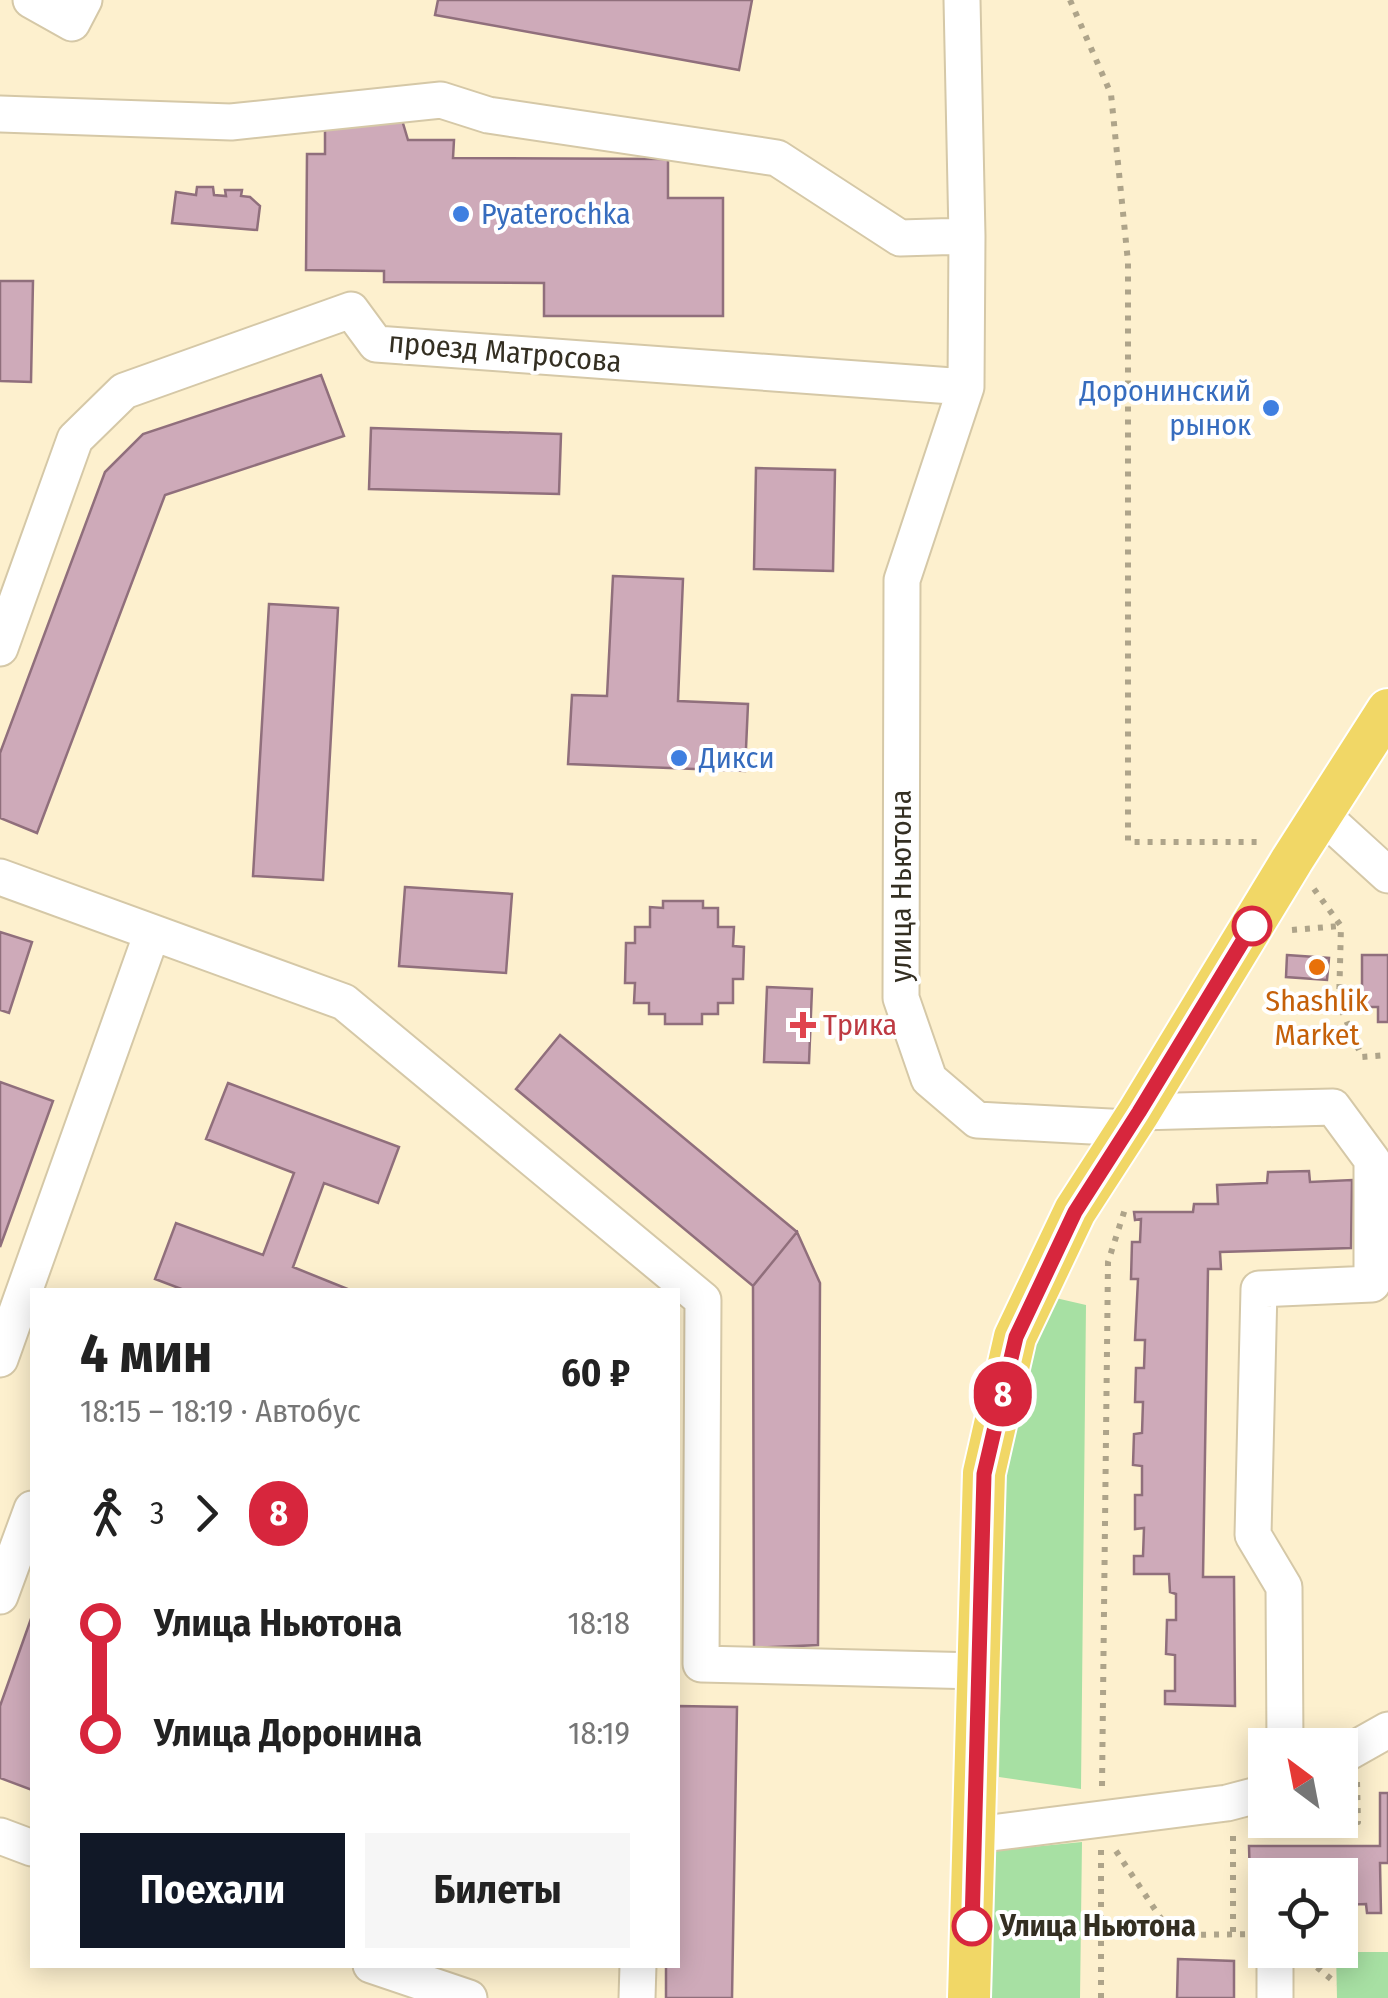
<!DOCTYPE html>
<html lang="ru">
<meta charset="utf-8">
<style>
:root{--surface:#fff;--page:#f6f6f6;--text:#222;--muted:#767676;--accent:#111827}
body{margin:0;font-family:"Fira Sans Condensed",sans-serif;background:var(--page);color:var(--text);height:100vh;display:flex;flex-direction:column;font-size:38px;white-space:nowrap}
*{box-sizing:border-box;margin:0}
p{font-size:32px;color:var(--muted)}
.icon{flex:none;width:55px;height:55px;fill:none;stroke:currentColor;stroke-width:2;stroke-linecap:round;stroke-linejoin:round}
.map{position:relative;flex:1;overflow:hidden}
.sheet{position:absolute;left:30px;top:1288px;width:650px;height:680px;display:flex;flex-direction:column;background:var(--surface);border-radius:0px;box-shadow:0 5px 25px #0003}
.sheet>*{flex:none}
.badge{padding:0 20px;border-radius:32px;font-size:35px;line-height:65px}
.needle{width:65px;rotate:328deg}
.buttons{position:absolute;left:1248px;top:1728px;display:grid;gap:20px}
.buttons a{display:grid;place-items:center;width:110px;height:110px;border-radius:0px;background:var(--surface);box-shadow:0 5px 25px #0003;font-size:50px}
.map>.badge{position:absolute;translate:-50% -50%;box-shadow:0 0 0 5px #fff}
.legs{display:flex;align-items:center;gap:15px;height:110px;padding:0 50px;font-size:32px}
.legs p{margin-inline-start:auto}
.headline{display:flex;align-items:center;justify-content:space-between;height:170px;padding:0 50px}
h1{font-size:55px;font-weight:700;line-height:75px}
.primary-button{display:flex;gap:20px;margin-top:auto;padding:20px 50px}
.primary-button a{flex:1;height:115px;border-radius:0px;background:var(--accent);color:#fff;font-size:40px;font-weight:700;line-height:115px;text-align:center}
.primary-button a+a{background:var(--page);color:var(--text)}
ul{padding:0 50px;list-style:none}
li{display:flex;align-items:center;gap:35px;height:110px;font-size:38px}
li i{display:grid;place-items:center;width:15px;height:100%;margin:0 12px;background:currentColor}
li i::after{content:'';width:25px;height:25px;margin:-12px;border:8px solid;border-radius:50%;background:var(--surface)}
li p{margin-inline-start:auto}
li:first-child i{background:linear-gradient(#0000 50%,currentColor 0)}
li:last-child i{background:linear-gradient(currentColor 50%,#0000 0)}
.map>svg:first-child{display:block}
</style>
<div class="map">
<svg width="1388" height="1998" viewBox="0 0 1388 1998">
<rect width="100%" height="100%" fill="#fdf0ce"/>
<path fill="#a7e0a3" d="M1047 1296 1086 1305 1081 1789 999 1777 1005 1452Z
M1082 1842 1080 1998H987L990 1851Z
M1336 1952H1388V1998H1337Z"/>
<path fill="#ceaab9" stroke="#906f7c" stroke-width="2.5" d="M438 0H752L739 70 435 15Z
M325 119 402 120 408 140H454L453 158 668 159V198H723V316H544V283L384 282V271L306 270 307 154H325Z
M197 187H213L214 195 226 196 225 190H242L241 196 250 197 260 206 257 230 172 223 176 192 196 195Z
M0 281H33L31 382 0 381Z
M321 375 344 436 165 495 37 833 0 818V753L105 472 143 434Z
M371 428 561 434 559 494 369 489Z
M756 468 835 470 833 571 754 569Z
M613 576 683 579 678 701 748 704 745 771 568 764 572 695 607 696Z
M269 604 338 608 323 880 253 876Z
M405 887 512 894 506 973 399 966Z
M663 901H703V908H718V927H734L733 946 744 947 743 979H733V1003H718V1014H702V1024H665V1014H649V1003H634L635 983H625L626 943H635V927H650V907L663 908Z
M0 932 32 942 9 1013 0 1010Z
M1287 955 1329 958 1327 980 1286 977Z
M1362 955H1388V1022H1378V1007H1362Z
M767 987 812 989 809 1063 764 1062Z
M560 1035 797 1232 753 1286 516 1089Z
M0 1082 53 1101 0 1247Z
M228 1083 399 1147 378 1203 324 1183 293 1267 350 1290H184L155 1279 176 1223 263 1255 294 1173 206 1139Z
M1309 1171 1310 1182 1352 1180 1351 1248 1220 1252 1221 1269H1208L1203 1577H1234L1235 1706 1165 1704V1691H1175V1655L1166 1654 1167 1620H1176V1594L1170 1592 1169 1574H1134V1556H1143L1144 1528 1135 1529V1495H1142V1466L1133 1465 1134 1434 1142 1433 1143 1402H1135L1136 1368H1144L1145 1340H1135L1138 1279H1131L1132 1242H1140L1141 1219 1135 1220 1134 1212H1193L1194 1204H1218L1217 1185 1267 1183 1268 1172Z
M797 1232 820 1283 818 1645 754 1648 753 1286Z
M32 1616V1790L0 1778V1706Z
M678 1706 737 1707 732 1998H666V1965H678Z
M1380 1793H1388V1863H1380L1381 1913H1367L1366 1904 1340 1905V1875H1265V1919H1251L1249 1846H1380Z
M1178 1959 1234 1961V1998H1177Z"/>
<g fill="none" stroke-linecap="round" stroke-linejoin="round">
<defs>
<path id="minor" d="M31 0 72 23 84 0
M962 0 967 236 966 387 902 580 901 998 929 1079 977 1120 1129 1128
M0 114 231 122 441 100 488 115 777 158 900 238 967 236
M0 648 75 439 124 391 351 310 376 344 966 387
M1321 814 1388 875
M0 877 344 1002 703 1300 701 1664 978 1671
M1139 1112 1333 1107 1372 1160V1284L1259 1289 1253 1535 1284 1587 1285 1745
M0 1359 152 933
M0 1596 32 1509
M1340 1757 1388 1730
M975 1835 1227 1803 1265 1793
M0 1836 32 1848
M371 1965 469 1998
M637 1998 638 1965
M1275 1998V1968"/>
<path id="major" d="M969 1998 984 1473 1015 1337 1075 1211 1139 1112 1292 860 1388 710"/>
</defs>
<use href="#minor" stroke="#d5c8a7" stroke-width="39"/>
<use href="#major" stroke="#fff" stroke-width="46"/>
<path stroke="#aea48a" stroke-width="6" stroke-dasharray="5 8" stroke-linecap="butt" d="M1070 0 1111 94 1128 262V842H1261
M1314 889 1341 926 1339 1004 1362 1057 1388 1055
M1292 930 1340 926
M1102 1786 1108 1262 1126 1206
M1276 1825 1358 1822 1357 1781
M1233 1836V1934
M1116 1851 1172 1935 1264 1934
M1307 1959 1337 1984
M1101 1998V1848"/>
<use href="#minor" stroke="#fff" stroke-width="35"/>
<use href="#major" stroke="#f1d766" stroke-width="42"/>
</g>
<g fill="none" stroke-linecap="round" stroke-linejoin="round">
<defs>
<path id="line-1" d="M972 1926 984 1474 1016 1337 1075 1212 1139 1112 1252 926"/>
</defs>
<use href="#line-1" stroke="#fff" stroke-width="22"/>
<use href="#line-1" stroke="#d7263d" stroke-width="15"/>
</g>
<g fill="#3f7fe0" stroke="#fff" stroke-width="4">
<circle cx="461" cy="214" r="10"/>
<circle cx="1271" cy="408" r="10"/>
<circle cx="679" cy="758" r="10"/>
</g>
<g fill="#fff" stroke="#d7263d" stroke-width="5">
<circle cx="1252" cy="926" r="18"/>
<circle cx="972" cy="1926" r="18"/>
</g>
<circle fill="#e8710a" stroke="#fff" stroke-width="4" cx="1317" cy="967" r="10"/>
<path fill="#e0444e" stroke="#fff" stroke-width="4" d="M798 1010h10v10h10v10h-10v10h-10v-10h-10v-10h10z"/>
<g text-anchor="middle" stroke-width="8" stroke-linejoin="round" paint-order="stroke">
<g font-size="30" fill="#366cbe" stroke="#fff" text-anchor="start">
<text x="481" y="224">Pyaterochka</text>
<text x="1251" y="401" text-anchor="end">Доронинский<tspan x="1251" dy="34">рынок</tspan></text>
<text x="699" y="768">Дикси</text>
</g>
<g font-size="30" fill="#342f22" stroke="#fff">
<text transform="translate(505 352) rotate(5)" y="10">проезд Матросова</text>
<text transform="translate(901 886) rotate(-90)" y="10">улица Ньютона</text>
</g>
<g font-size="30" fill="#c56008" stroke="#fff">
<text x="1317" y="1011">Shashlik<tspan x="1317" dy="34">Market</tspan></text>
</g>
<g font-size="30" fill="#be3a42" stroke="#fff" text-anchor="start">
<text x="823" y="1035">Трика</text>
</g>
<g font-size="30" font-weight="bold" fill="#342f22" stroke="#fff" text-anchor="start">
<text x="1000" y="1936">Улица Ньютона</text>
</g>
</g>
</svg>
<div class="buttons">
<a><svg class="needle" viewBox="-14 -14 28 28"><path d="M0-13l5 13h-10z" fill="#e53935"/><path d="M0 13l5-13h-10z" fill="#767676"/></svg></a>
<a><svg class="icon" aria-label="locate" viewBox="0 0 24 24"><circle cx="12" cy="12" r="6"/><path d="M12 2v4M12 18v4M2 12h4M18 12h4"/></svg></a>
</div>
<b class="badge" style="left:1003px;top:1394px;background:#d7263d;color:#fff">8</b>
<section class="sheet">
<div class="headline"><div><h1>4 мин</h1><p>18:15 – 18:19 · Автобус</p></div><b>60 ₽</b></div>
<div class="legs"><svg class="icon" aria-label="walk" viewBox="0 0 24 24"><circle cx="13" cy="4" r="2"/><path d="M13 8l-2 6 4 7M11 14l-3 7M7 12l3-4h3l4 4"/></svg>3<svg class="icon" aria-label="forward" viewBox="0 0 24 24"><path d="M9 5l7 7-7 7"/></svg><b class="badge" style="background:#d7263d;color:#fff">8</b></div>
<ul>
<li><i style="color:#d7263d"></i><b>Улица Ньютона</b><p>18:18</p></li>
<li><i style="color:#d7263d"></i><b>Улица Доронина</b><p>18:19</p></li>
</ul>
<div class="primary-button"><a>Поехали</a><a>Билеты</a></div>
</section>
</div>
